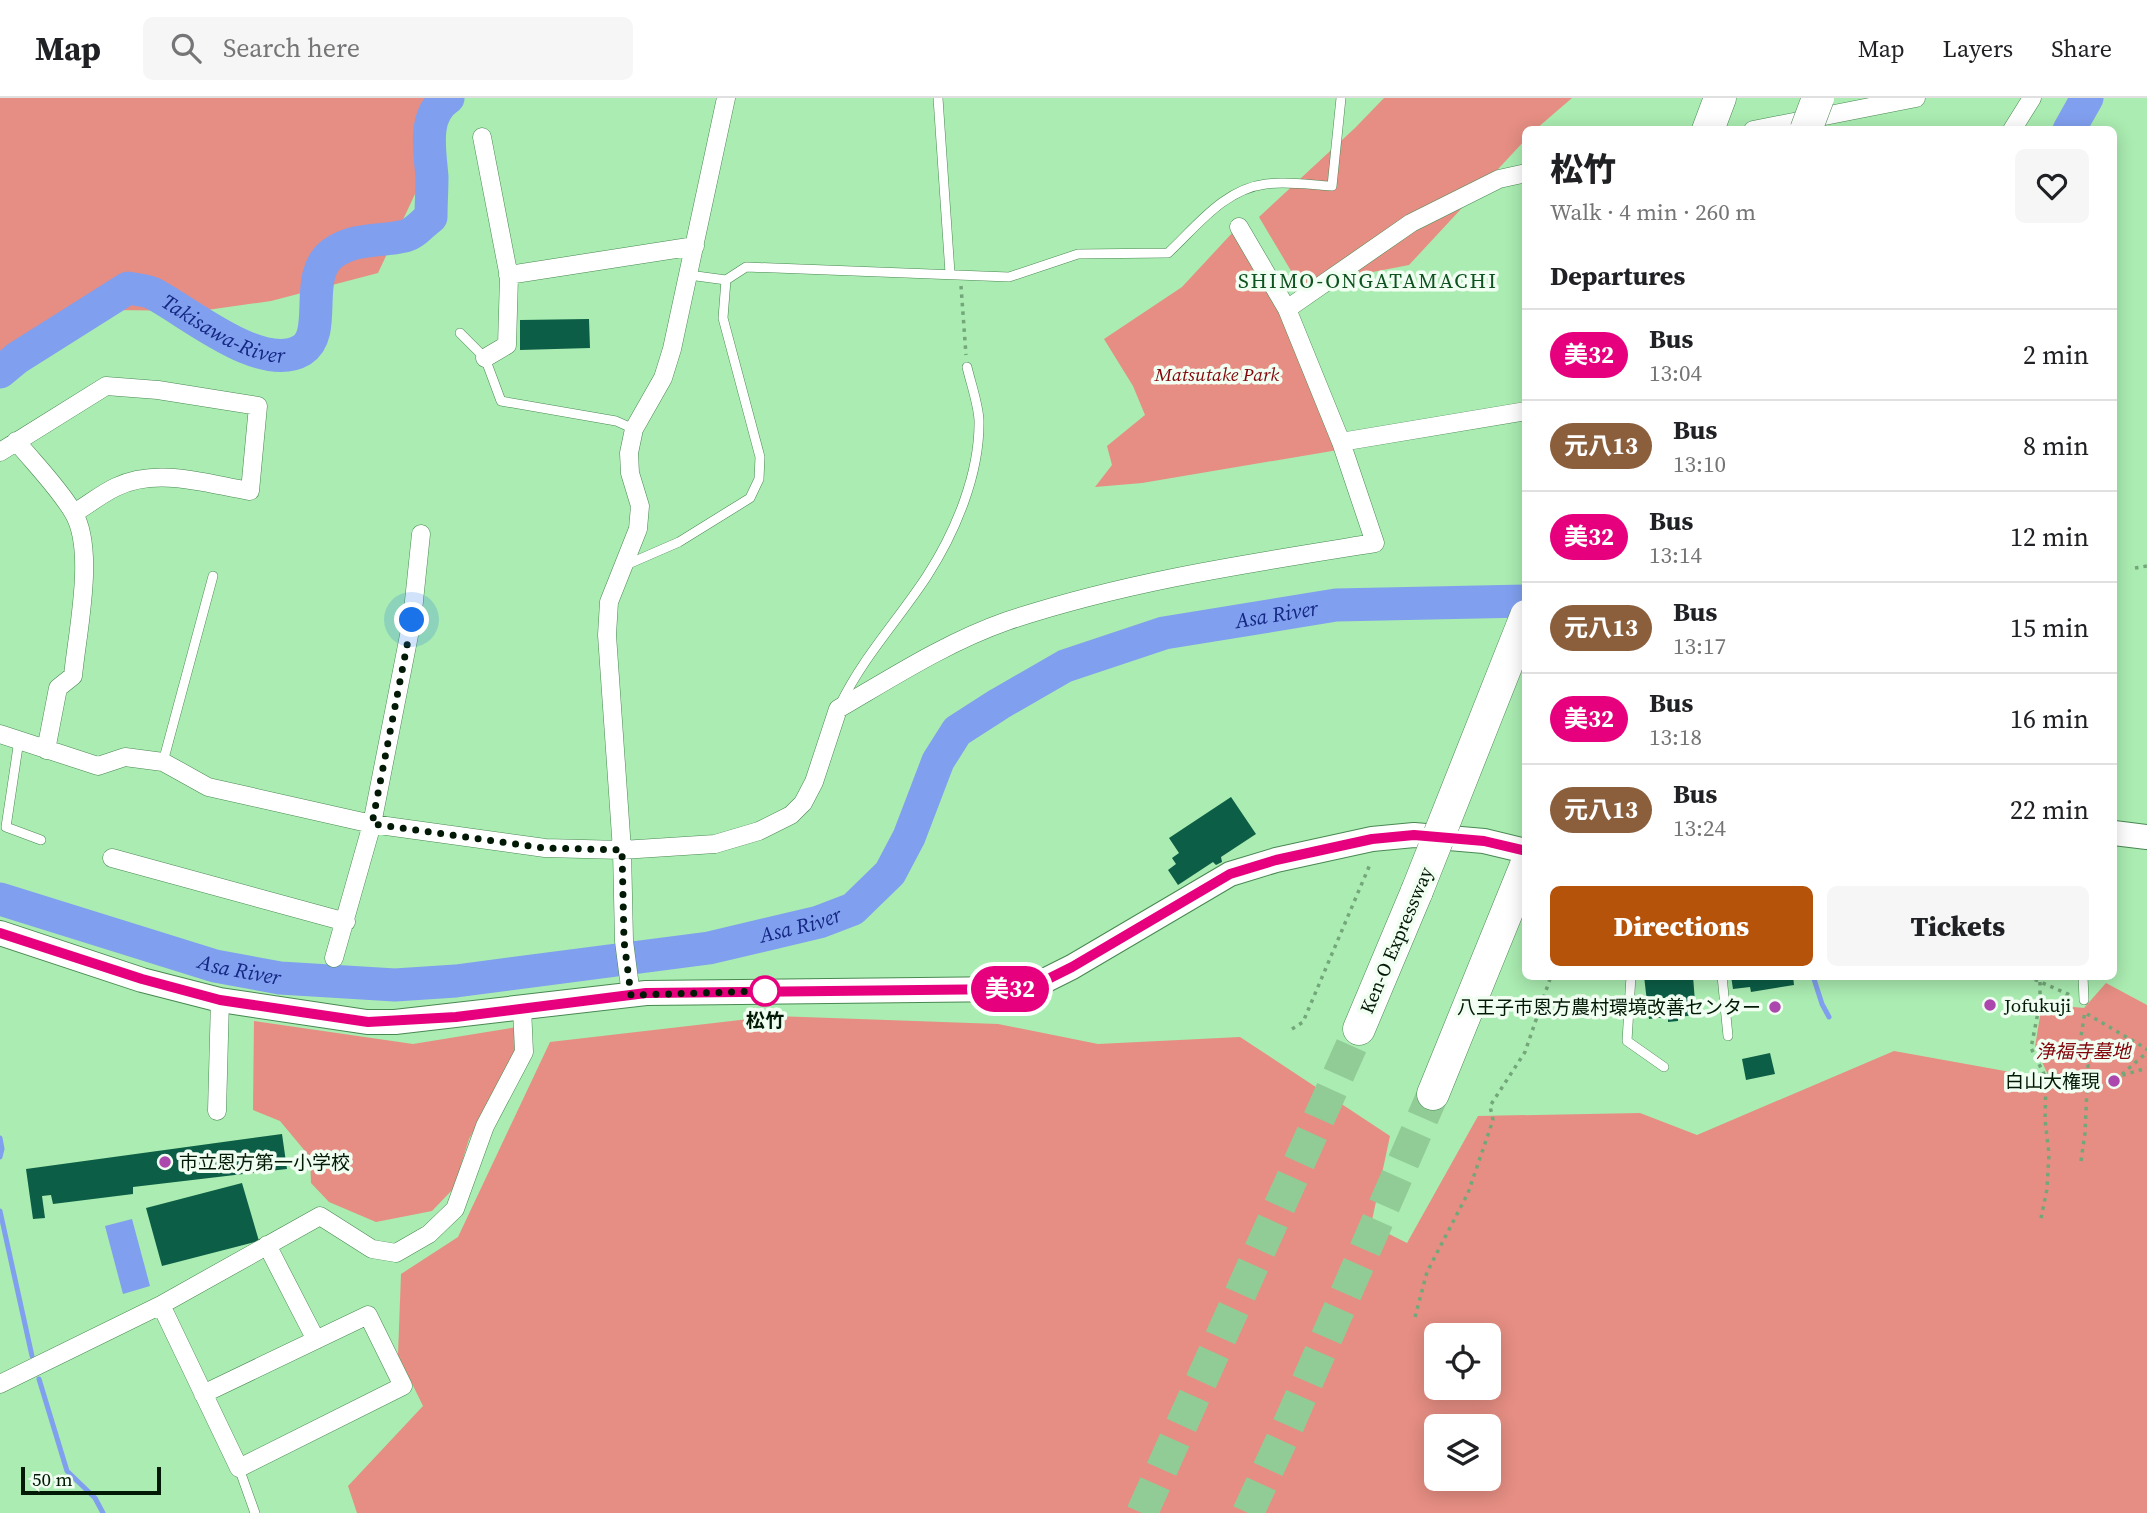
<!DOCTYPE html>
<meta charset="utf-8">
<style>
:root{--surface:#fff;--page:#f6f6f6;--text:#202124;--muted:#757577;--line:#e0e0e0;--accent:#b45309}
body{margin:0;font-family:"Source Serif 4","Noto Sans JP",serif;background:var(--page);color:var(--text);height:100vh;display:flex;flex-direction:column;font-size:26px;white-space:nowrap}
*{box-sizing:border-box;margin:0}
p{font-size:23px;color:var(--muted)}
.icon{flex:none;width:38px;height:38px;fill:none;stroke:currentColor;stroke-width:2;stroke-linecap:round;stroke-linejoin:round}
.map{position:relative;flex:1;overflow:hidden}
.details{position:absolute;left:1522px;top:28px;width:595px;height:854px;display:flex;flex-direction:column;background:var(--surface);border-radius:10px;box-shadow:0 4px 18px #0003}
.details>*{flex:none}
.badge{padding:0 14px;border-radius:23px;font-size:24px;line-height:46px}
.fabs{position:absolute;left:1424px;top:1225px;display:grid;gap:14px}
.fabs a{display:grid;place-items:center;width:77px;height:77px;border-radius:10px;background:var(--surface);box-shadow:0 4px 18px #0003;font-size:35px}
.scale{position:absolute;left:21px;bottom:18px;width:140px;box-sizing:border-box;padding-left:7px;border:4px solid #021a05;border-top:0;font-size:19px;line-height:24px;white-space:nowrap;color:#021a05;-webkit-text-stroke:5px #f1fef2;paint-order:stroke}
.you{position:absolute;width:35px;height:35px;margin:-18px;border:5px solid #fff;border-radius:50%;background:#1a73e8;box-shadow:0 0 0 10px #1a73e833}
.map>.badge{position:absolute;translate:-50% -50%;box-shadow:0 0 0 4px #fff}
h2{padding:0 28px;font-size:26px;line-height:63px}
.round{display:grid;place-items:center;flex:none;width:74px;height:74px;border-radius:10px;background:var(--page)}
.head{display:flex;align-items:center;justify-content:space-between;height:119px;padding:0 28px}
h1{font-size:33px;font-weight:800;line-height:52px}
.cta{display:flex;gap:14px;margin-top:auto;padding:14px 28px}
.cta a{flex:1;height:80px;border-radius:10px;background:var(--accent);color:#fff;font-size:28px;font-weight:800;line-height:80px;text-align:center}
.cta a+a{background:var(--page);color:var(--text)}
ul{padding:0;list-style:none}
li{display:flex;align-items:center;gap:21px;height:91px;padding:0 28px;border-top:2px solid var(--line)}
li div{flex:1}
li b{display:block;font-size:26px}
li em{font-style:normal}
li .badge{min-width:77px;font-weight:700;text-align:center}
header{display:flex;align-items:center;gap:42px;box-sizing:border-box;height:98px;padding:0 35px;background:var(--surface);border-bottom:2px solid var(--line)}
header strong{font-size:33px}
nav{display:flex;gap:38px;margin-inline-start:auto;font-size:24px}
.search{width:490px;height:63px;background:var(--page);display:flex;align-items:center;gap:18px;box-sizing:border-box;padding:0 24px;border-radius:10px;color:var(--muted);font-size:26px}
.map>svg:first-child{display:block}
</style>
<header>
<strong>Map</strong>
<div class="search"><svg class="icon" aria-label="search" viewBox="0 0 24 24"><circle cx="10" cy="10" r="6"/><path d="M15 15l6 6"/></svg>Search here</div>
<nav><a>Map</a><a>Layers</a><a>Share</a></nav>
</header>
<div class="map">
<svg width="2147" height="1415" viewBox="0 0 2147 1415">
<rect width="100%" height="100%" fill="#aaecb1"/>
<path fill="#e68e83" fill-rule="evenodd" d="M0 0H447L423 79 378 175 271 203 200 213 112 212 18 248 0 266Z
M1384 0H1572L1536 31 1526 32V41L1409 167 1300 188 1259 119 1355 30Z
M1234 133 1282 214 1338 352 1142 385 1095 389 1112 367 1107 348 1145 317 1133 288 1104 241 1182 189Z
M2106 885 2147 907V1415H357L348 1388 423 1308 398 1257 401 1176 458 1139 550 944 775 918 998 926 1098 946 1240 939 1390 1038 1371 1127 1407 1145 1478 1018 1640 1015 1697 1037 1894 953 2050 981 2035 949 2042 906 2084 910ZM1437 1237H1489V1290H1437ZM1437 1328H1489V1381H1437Z
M254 923 413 946 517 929 515 959 469 1041 454 1090 432 1113 376 1124 329 1104 311 1085 310 1059 280 1023 253 1012Z"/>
<path fill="#809fef" d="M132 1121 150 1188 123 1196 105 1128Z"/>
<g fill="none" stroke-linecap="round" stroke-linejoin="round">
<path stroke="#809fef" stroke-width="5" d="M1813 878 1822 906 1829 919
M0 1040 2 1051 0 1059
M0 1113 32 1258
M39 1281 67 1373 95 1400 103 1415"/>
<g stroke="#809fef" stroke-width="33">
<path d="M2069 32 2087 0"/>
<path id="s1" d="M0 274 17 260 128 190C137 192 147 192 154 196 190 215 262 276 302 252 329 235 302 177 333 155 356 139 380 144 405 138 414 136 423 125 431 119 431 106 432 92 432 79 430 53 422 17 448 0"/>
<path id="s2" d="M0 801 215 868 280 880 395 887 456 883 709 850 819 824 853 811 890 775 909 739 938 663 957 633 999 606 1065 568 1164 535 1336 507 1526 503"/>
</g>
</g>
<path fill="#0c5e46" d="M589 221 590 250 520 252V222Z
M1231 699 1256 736 1221 759 1222 764 1216 767 1213 764 1178 787 1168 772 1176 766 1172 760 1179 755 1169 740Z
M1644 878H1693L1696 917 1678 919V923L1668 924V919L1649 921Z
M1731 878H1793L1794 887 1751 894 1750 889 1733 891Z
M1770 955 1775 976 1746 982 1742 961Z
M282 1036 287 1071 133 1089V1096L53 1106 51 1097 42 1098 45 1120 33 1121 26 1071Z
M242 1085 259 1143 162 1168 146 1110Z"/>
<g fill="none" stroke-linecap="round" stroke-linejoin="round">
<path stroke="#91cc97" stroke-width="32" stroke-dasharray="32 16" stroke-linecap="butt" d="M1142 1415 1359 931
M1248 1415 1288 1328 1433 996"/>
<defs>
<path id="service" d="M938 0 950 175
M689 177 726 182
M460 235 485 260 501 303 616 323 634 331
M626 467 679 444 750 400 759 381 760 359 723 220 726 182 746 169 1009 179 1078 156 1168 155C1197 128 1224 91 1266 86 1287 83 1311 87 1332 88L1341 0
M840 607C863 559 899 521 927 478 956 433 980 375 979 322 978 305 971 286 967 269
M19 642 6 729 41 742
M163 664 213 478
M1631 878 1627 943 1664 969
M1722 878 1728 938
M2083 878 2084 902
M239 1370 255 1415"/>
<path id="minor" d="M1753 32 1916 0
M2012 32 2032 0
M482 39 509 179 507 247 485 260
M508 177 695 148
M1287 211 1411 125 1499 81 1526 75
M16 343C35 366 58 389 73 414 96 451 77 535 73 578L58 590 46 652
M1341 344 1526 313
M0 354 106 288 158 292 258 308 250 393C207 386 158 369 116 389 101 396 88 407 74 415
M0 636 98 668 125 659 163 664 208 689 372 726 545 750 622 752 715 746 759 733 791 717 803 705 814 684 838 611C893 579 947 544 1007 523 1127 483 1251 465 1375 445L1341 344 1287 211 1239 129
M112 760 346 824
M334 860 372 726 412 522 421 436
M631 897 624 843 622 752 607 537 609 504 638 431 640 408 630 375 629 355 634 331 663 280 672 251 726 0
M217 1013 220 902
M267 1147 316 1242
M161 1207 239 1370 403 1288 368 1217 203 1296
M0 1286 161 1207 320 1118 372 1151 396 1155 429 1136 455 1111 485 1028 524 954 522 910"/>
<path id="secondary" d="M2114 735 2147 739
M0 835 142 882 220 902 367 924H395L646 895 1010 891 1042 884 1072 869 1230 776 1276 762 1372 741 1414 737 1484 743 1526 753"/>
<path id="motorway" d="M1708 32 1720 0
M1359 931 1417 793
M1433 996 1526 767"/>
</defs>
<use href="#service" stroke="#498852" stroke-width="10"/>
<use href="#minor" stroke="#498852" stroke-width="19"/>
<use href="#secondary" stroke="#498852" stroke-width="26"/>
<use href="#motorway" stroke="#498852" stroke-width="33"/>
<path stroke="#73a779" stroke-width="3.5" stroke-dasharray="3.5 5" stroke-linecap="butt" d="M961 188 966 257
M2135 470 2147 468
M1982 878 1984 886
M2027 878 2070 897
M2040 884V904L2031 950 2046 980 2045 1022 2049 1056 2047 1091 2040 1125
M2087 916 2147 951 2144 957 2120 978 2147 970
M1292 931 1303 924 1371 764
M2081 1063 2085 1035 2088 967 2080 945 2085 913
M1415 1219 1427 1174 1468 1095 1493 1022 1490 1008 1525 954 1551 878"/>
<use href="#service" stroke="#fff" stroke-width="9"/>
<use href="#minor" stroke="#fff" stroke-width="18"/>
<use href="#secondary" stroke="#fff" stroke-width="24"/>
<use href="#motorway" stroke="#fff" stroke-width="32"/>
<defs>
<path id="motorway-bridge" d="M1806 32 1818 0
M1417 793 1526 518"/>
</defs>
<use href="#motorway-bridge" stroke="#498852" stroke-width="33" stroke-linecap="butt"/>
<use href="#motorway-bridge" stroke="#fff" stroke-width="32"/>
</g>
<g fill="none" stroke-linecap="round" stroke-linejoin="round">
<defs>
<path id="line" d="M0 835 142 881 220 902 368 924 456 919 646 895 1010 891 1042 884 1072 869 1230 776 1276 762 1372 741 1414 737 1484 743 1526 753"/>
</defs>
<use href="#line" stroke="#fff" stroke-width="16"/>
<use href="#line" stroke="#e6007e" stroke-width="10"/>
<path stroke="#021a05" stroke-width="7" stroke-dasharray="0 12.6" d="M412 522 372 726 545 750 622 752 624 843 631 897 765 893"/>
</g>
<circle fill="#fff" stroke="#e6007e" stroke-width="3.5" cx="765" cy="893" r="14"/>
<g fill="#ac48ad" stroke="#f1fef2" stroke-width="2.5">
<circle cx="1990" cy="907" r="7"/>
<circle cx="1775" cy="909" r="7"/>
<circle cx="2114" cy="983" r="7"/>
<circle cx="165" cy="1064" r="7"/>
</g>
<g text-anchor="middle" stroke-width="7" stroke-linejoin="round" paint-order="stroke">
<g font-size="19" font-style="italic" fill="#82050b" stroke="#f1fef2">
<text x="1217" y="283">Matsutake Park</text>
<text x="2083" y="960">浄福寺墓地</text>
</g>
<g font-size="19" fill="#021a05" stroke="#f1fef2">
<text transform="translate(1396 842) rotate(-67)" y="7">Ken-O Expressway</text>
</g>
<g font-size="19" fill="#021a05" stroke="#f1fef2" text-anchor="start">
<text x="2004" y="914">Jofukuji</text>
<text x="1761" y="916" text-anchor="end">八王子市恩方農村環境改善センター</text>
<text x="2100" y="990" text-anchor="end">白山大権現</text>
<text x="179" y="1071">市立恩方第一小学校</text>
</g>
<g font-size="19" font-weight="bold" fill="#021a05" stroke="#f1fef2">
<text x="765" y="929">松竹</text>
</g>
<g font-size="21" letter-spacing="2" fill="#0e521f" stroke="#f1fef2">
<text x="1368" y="190">SHIMO-ONGATAMACHI</text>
</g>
<g font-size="21" font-style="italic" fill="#142883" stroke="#f1fef2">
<text dy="7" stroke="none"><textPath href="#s1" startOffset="259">Takisawa-River</textPath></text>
<text dy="7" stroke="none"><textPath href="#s2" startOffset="1426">Asa River</textPath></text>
<text dy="7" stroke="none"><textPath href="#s2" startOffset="817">Asa River</textPath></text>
<text dy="7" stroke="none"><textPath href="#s2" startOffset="250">Asa River</textPath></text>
</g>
</g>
</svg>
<div class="fabs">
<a><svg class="icon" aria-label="locate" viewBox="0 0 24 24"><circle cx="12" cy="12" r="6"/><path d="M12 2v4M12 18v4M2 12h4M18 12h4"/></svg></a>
<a><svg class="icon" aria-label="layers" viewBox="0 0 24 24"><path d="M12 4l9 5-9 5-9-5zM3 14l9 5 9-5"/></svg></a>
</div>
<div class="scale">50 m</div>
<div class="you" style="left:412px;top:522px"></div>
<b class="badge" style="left:1010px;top:891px;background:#e6007e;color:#fff">美32</b>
<section class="details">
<div class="head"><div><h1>松竹</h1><p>Walk · 4 min · 260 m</p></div><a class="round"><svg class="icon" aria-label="heart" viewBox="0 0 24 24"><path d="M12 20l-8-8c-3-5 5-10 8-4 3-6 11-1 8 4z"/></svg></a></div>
<h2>Departures</h2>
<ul>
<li><span class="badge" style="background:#e6007e;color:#fff">美32</span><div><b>Bus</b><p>13:04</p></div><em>2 min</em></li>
<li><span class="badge" style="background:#8b5e3c;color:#fff">元八13</span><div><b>Bus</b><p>13:10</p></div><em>8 min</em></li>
<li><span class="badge" style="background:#e6007e;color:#fff">美32</span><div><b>Bus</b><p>13:14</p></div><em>12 min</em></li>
<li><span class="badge" style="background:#8b5e3c;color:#fff">元八13</span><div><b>Bus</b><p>13:17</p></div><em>15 min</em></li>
<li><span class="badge" style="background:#e6007e;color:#fff">美32</span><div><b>Bus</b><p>13:18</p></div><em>16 min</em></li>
<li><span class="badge" style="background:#8b5e3c;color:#fff">元八13</span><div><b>Bus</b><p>13:24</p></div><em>22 min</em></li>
</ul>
<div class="cta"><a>Directions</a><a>Tickets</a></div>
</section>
</div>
